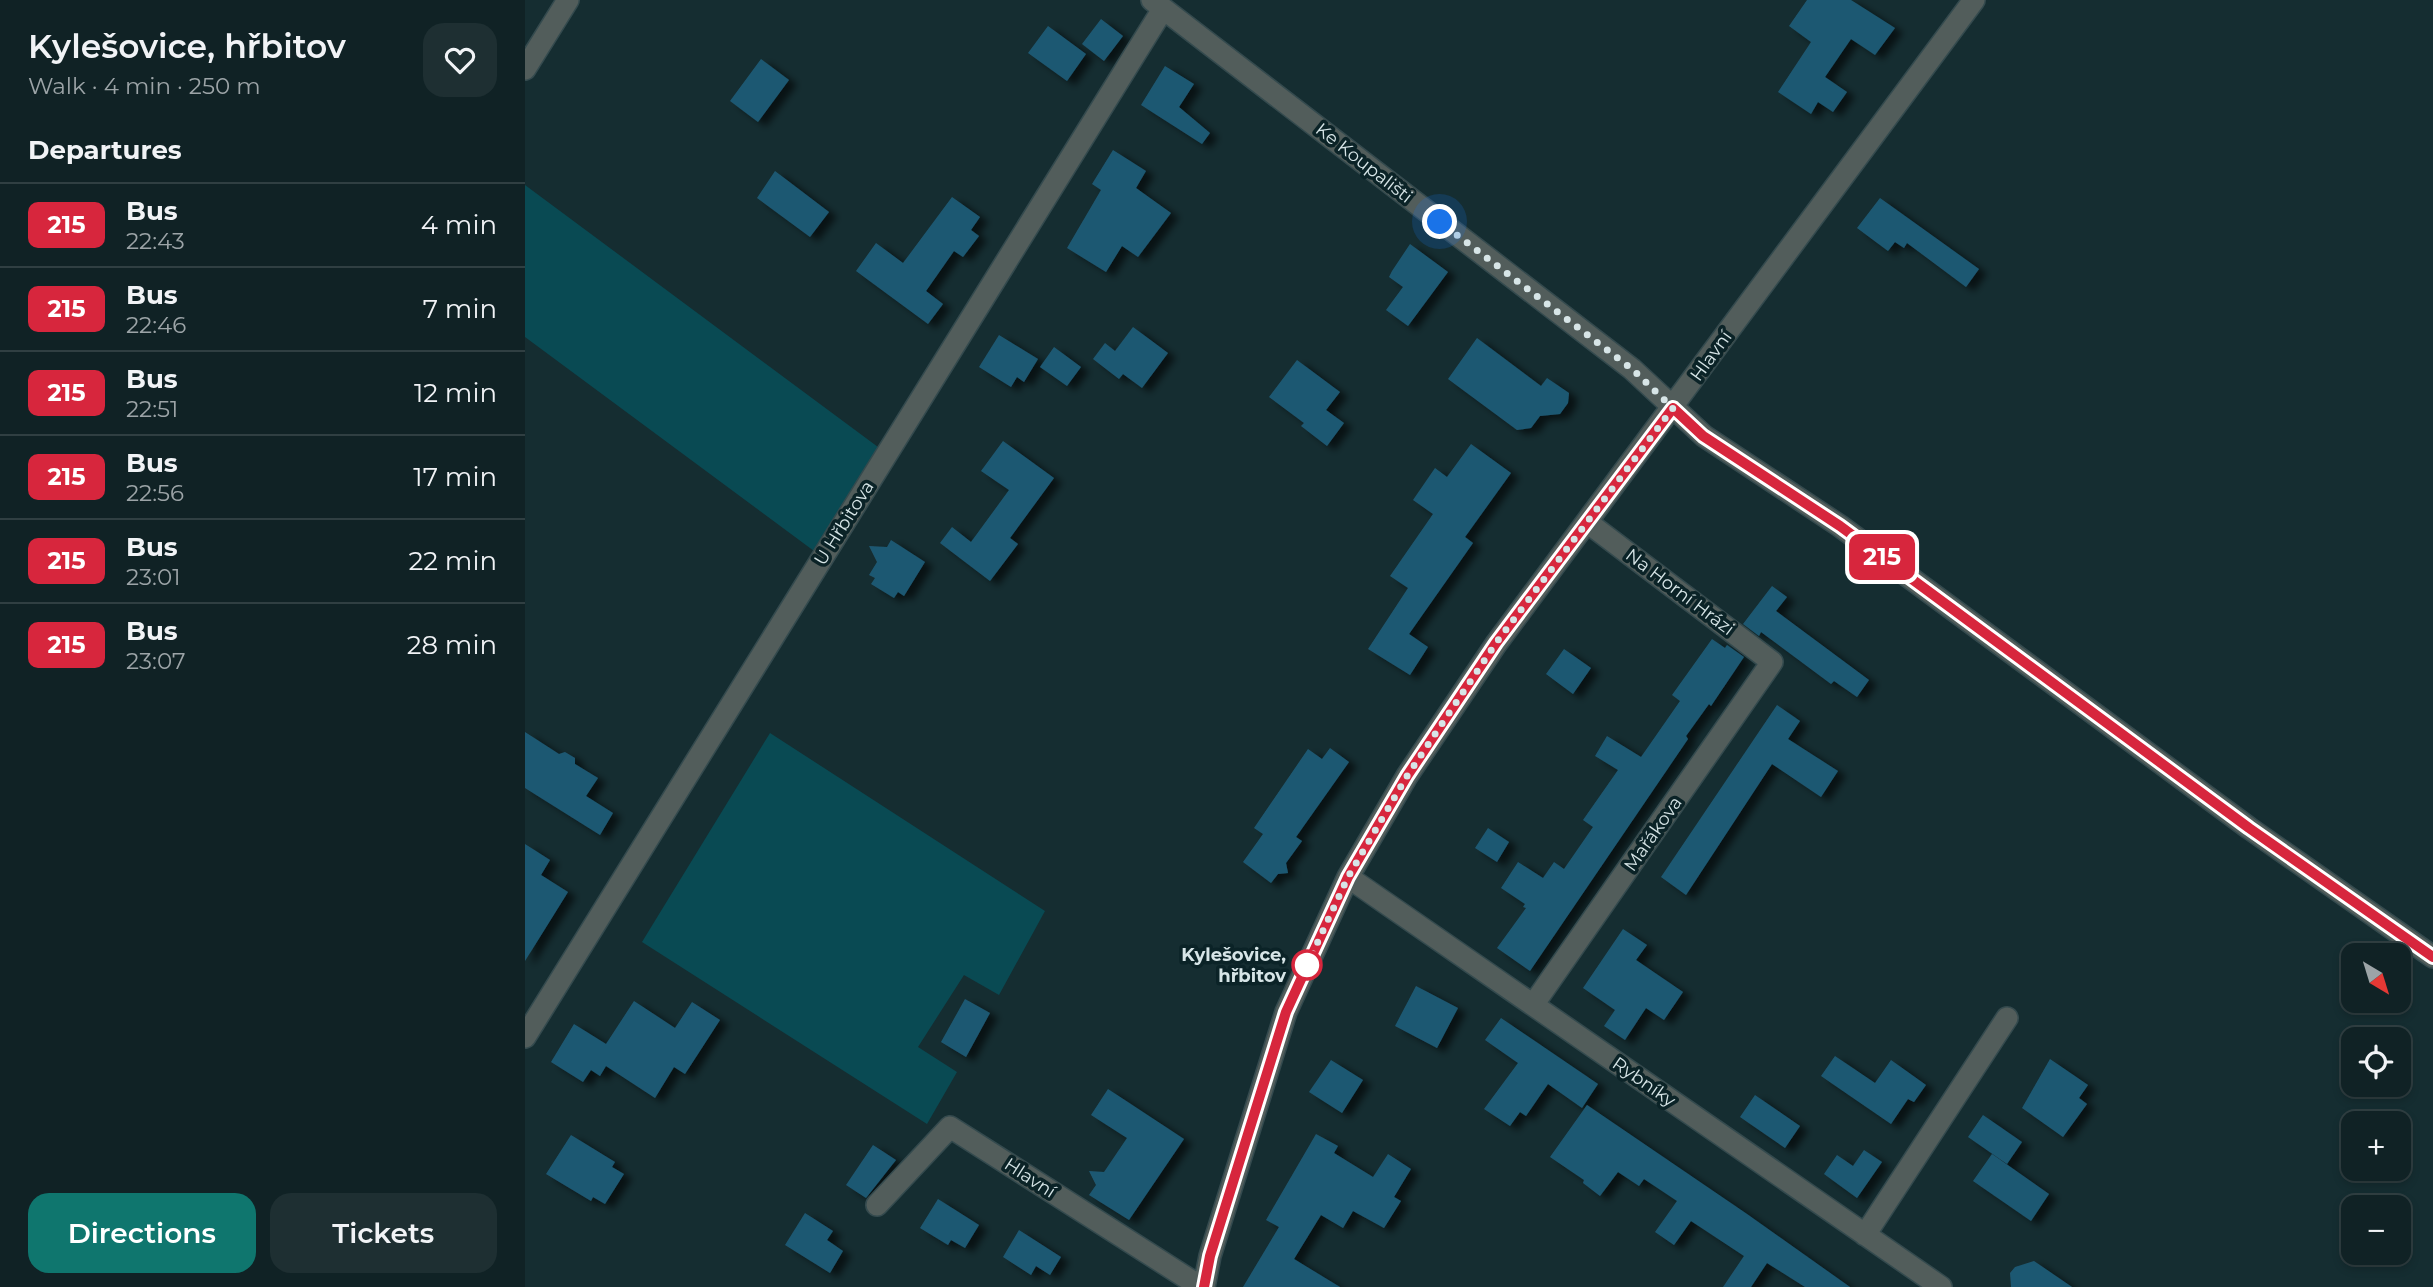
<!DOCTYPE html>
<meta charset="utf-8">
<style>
:root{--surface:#102225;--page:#1e2f32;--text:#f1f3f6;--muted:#9ca4a7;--line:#303f42;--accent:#0f766e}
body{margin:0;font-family:Montserrat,sans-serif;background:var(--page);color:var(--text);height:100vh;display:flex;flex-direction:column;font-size:26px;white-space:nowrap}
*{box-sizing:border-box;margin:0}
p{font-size:23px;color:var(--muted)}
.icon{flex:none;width:38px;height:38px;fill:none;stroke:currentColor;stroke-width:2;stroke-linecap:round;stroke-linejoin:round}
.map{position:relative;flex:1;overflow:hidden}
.side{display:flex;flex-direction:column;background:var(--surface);width:525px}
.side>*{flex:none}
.badge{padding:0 14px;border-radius:10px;font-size:24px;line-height:46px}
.needle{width:46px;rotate:142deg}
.tools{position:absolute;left:1816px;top:943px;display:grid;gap:14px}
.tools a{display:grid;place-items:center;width:70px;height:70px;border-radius:14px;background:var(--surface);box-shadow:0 4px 10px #0003,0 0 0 2px var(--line);font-size:35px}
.you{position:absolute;width:35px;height:35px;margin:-18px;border:5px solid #fff;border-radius:50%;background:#1a73e8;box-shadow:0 0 0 10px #1a73e833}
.map>.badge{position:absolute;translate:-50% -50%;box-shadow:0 0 0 4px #fff}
h2{padding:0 28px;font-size:26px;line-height:63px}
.round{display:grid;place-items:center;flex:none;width:74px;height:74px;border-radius:21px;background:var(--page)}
.summary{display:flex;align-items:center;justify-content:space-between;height:119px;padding:0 28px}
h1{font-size:33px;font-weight:600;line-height:52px}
.button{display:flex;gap:14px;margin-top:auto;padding:14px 28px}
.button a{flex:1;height:80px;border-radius:21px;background:var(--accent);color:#fff;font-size:28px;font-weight:600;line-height:80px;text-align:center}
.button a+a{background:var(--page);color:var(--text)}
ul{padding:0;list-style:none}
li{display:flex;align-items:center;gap:21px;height:84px;padding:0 28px;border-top:2px solid var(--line)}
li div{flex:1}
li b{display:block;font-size:26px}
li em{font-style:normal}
li .badge{min-width:77px;font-weight:700;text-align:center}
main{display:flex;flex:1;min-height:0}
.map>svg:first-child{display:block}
</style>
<main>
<section class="side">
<div class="summary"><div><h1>Kylešovice, hřbitov</h1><p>Walk · 4 min · 250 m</p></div><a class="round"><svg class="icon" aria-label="heart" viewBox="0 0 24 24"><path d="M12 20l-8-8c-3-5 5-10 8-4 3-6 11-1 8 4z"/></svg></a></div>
<h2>Departures</h2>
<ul>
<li><span class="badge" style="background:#d7263d;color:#fff">215</span><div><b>Bus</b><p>22:43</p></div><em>4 min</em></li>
<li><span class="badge" style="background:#d7263d;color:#fff">215</span><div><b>Bus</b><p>22:46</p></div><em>7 min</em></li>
<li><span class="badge" style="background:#d7263d;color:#fff">215</span><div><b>Bus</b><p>22:51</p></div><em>12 min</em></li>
<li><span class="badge" style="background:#d7263d;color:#fff">215</span><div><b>Bus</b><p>22:56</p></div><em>17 min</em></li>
<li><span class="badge" style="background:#d7263d;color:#fff">215</span><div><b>Bus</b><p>23:01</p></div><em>22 min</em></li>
<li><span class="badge" style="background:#d7263d;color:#fff">215</span><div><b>Bus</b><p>23:07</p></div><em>28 min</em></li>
</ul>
<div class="button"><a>Directions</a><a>Tickets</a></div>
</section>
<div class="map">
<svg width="1908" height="1287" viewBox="0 0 1908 1287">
<defs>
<filter id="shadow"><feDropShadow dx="8" dy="4.5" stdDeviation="3.5" flood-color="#0009"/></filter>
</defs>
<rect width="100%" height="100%" fill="#152d31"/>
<path fill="#094a53" d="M0 185 353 447 289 551 0 337Z
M245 733 520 911 474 995 439 975 393 1047 432 1072 402 1124 117 942Z"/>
<path fill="#1f5872" filter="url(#shadow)" d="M1282 0H1326L1370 28 1350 55 1326 39 1300 77 1322 92 1308 112 1293 102 1286 114 1253 92 1286 42 1264 26Z
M576 19 598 36 579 61 557 44Z
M523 26 561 54 542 81 503 53Z
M236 59 264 80 233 122 205 101Z
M640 66 669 84 654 107 685 133 677 144 616 105Z
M588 150 621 171 611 188 646 213 613 257 597 246 581 272 542 248 576 190 567 184Z
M250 171 304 212 285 237 232 198Z
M427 197 455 217 446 230 454 236 438 257 429 251 401 291 418 304 403 324 331 271 351 243 378 263Z
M1355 198 1454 269 1441 287 1382 243 1379 248 1370 242 1363 251 1332 228Z
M885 244 923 272 883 326 861 310 878 287 864 277 867 271Z
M608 327 643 353 617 388 598 374 594 379 568 359 580 343 590 351Z
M474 335 513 359 499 382 492 377 486 387 454 367Z
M952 338 1016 386 1022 378 1044 393 1043 403 1035 414 1015 416 1006 428 992 430 923 379Z
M529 347 556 367 542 386 515 367Z
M772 360 815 392 801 410 819 423 802 446 776 426 779 423 744 397Z
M478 441 529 478 485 538 493 544 465 581 415 543 427 527 446 542 484 490 456 471Z
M946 444 986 473 940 537 948 543 884 634 903 647 885 675 843 649 883 588 865 576 908 514 888 500 910 468 922 477Z
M366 540 400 562 379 596 373 592 369 598 346 584 350 578 344 575 352 562 344 546 362 547Z
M1247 586 1262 597 1251 611 1344 680 1332 697 1309 681 1306 684 1236 632 1234 636 1218 624Z
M1187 639 1200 648 1202 645 1219 657 1186 706 1184 704 1161 736 1163 739 1005 971 972 948 1001 908 998 907 1000 904 976 888 993 862 1018 878 1029 862 1039 869 1068 827 1058 820 1093 770 1070 756 1082 736 1116 757 1155 701 1147 695Z
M1039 649 1066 668 1048 694 1021 674Z
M1252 705 1275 721 1263 739 1313 771 1296 797 1247 764 1161 895 1136 877Z
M0 732 34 754 40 752 50 758V764L73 778 61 796 88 813 75 835 0 788Z
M805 748 824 762 771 837 777 841 761 863 763 873 753 874 746 883 718 862 738 834 729 828 783 749 797 759Z
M963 828 984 842 972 862 950 848Z
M0 844 25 860 16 875 43 892 0 961Z
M1098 929 1122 945 1111 960 1158 992 1139 1020 1121 1008 1100 1040 1079 1026 1090 1010 1058 988Z
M891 986 933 1008 912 1048 870 1026Z
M440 999 465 1013 441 1057 416 1042Z
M109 1001 150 1028 167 1002 195 1020 160 1074 149 1067 130 1098 81 1066 75 1076 66 1070 58 1082 26 1062 49 1024 81 1044Z
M976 1018 1073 1084 1057 1108 1023 1084 1001 1116 995 1112 985 1126 959 1109 993 1063 960 1040Z
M1310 1056 1350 1083 1366 1060 1401 1085 1389 1102 1383 1099 1366 1124 1296 1076Z
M1525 1059 1563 1085 1554 1098 1562 1104 1538 1137 1497 1108Z
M806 1060 838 1080 817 1113 784 1092Z
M583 1089 659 1139 604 1220 564 1195 571 1185 564 1171 579 1172 602 1138 566 1115Z
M1230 1095 1275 1126 1260 1148 1215 1117Z
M1062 1105 1222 1214 1325 1287H1280L1242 1263 1226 1287H1198L1219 1256 1166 1221 1149 1245 1130 1232 1152 1201 1119 1179 1114 1186 1093 1172 1075 1196 1058 1183 1059 1180 1025 1157Z
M1458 1115 1497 1142 1482 1164 1443 1137Z
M791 1134 813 1146 809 1153 848 1177 863 1154 886 1169 869 1197 876 1201 859 1228 828 1211 818 1228 796 1215 769 1259 815 1287H718L754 1227 741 1220Z
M46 1135 90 1162 87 1167 99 1174 80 1204 68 1197 66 1201 21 1174Z
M348 1145 371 1160 341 1198 321 1185Z
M1339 1150 1357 1162 1332 1198 1299 1174 1312 1155 1328 1166Z
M1467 1154 1524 1194 1506 1221 1448 1181Z
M413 1199 454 1225 440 1248 426 1240 423 1245 395 1228Z
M280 1213 308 1231 302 1240 318 1251 305 1273 260 1245Z
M494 1230 536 1257 525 1275 511 1266 506 1275 478 1257Z
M1509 1261 1547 1287H1486L1485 1273 1490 1267Z"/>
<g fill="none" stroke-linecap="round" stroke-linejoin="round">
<defs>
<path id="street" d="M627 0 1107 369 1179 436 1315 526 1724 828 1908 957
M0 69 43 0
M823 877 1416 1287
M1008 1005 1247 662 1062 522
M0 1037 638 9
M352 1205 425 1127 676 1287
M1340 1235 1482 1018
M679 1287 685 1256 761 1012 823 877 882 776 971 644 1449 0"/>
</defs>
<use href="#street" stroke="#344a4e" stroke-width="24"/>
<use href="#street" stroke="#525d5b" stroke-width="21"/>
</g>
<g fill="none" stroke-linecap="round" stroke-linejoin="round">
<defs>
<path id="line" d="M679 1287 685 1256 761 1012 823 877 882 776 971 643 1148 408 1178 436 1315 526 1724 828 1908 957"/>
</defs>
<use href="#line" stroke="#fff" stroke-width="16"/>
<use href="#line" stroke="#d7263d" stroke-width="10"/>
<path stroke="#d7e5e7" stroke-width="7" stroke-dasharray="0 12.6" d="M782 965 823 877 882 776 971 643 1148 408 1107 369 915 222"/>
</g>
<circle fill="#fff" stroke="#d7263d" stroke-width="3.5" cx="782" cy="965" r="14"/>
<g text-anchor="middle" stroke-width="7" stroke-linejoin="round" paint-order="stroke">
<g font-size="18" fill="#d7e5e7" stroke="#0b2327">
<text transform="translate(839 163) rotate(38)" y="6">Ke Koupališti</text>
<text transform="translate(1186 356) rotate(-54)" y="6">Hlavní</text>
<text transform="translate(319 523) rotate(-58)" y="6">U Hřbitova</text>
<text transform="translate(1155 592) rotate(37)" y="6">Na Horní Hrázi</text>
<text transform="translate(1128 834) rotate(-55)" y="6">Mařákova</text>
<text transform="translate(1119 1082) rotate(35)" y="6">Rybníky</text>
<text transform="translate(505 1178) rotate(33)" y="6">Hlavní</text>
</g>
<g font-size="18" font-weight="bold" fill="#d7e5e7" stroke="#0b2327" text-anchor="end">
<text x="761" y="961">Kylešovice,<tspan x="761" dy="21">hřbitov</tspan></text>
</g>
</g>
</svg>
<div class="tools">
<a><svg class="needle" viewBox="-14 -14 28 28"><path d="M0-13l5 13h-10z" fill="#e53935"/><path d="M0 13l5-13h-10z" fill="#9ca4a7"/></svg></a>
<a><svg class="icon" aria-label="locate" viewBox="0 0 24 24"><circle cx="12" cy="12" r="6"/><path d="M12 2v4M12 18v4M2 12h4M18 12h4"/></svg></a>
<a>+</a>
<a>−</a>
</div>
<div class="you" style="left:915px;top:222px"></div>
<b class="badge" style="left:1357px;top:557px;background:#d7263d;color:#fff">215</b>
</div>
</main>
